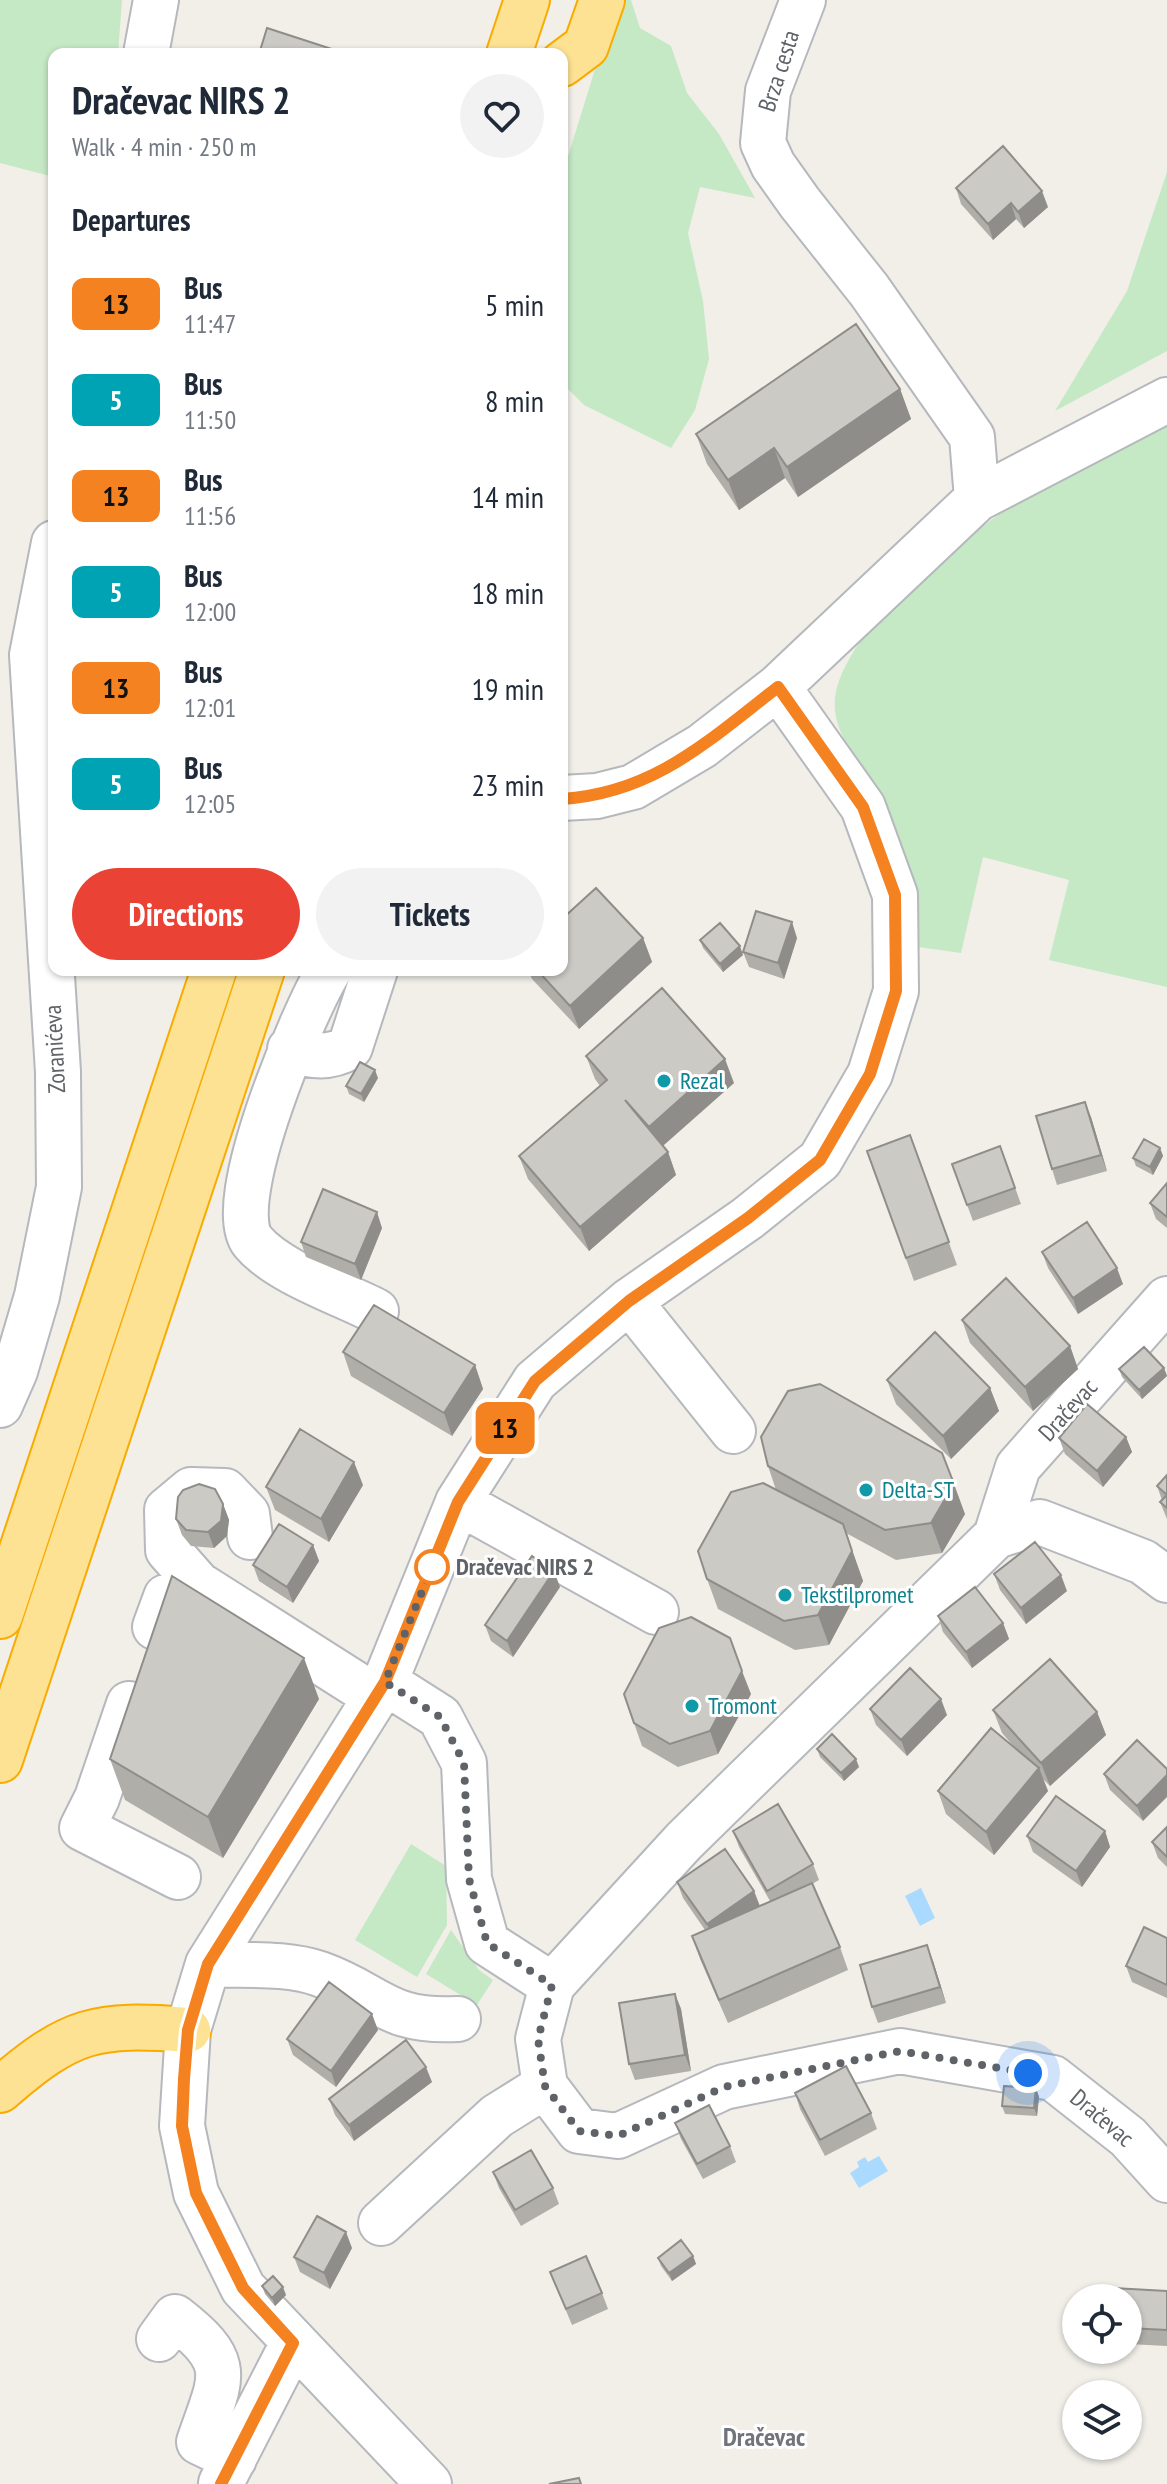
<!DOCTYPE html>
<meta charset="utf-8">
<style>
:root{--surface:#fff;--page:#f2f2f3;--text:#1f2937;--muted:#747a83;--accent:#ea4335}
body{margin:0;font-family:"PT Sans Narrow",sans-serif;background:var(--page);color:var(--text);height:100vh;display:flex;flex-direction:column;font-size:30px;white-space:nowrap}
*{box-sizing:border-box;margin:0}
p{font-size:26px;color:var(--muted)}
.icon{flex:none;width:44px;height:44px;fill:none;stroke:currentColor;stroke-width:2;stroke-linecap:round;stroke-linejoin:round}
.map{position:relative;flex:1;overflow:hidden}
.side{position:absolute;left:48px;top:48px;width:520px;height:928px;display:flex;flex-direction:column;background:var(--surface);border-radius:16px;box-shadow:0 2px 6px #0004}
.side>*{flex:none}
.badge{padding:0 16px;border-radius:12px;font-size:28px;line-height:52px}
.buttons{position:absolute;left:1062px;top:2284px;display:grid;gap:16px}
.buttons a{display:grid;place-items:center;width:80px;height:80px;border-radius:50%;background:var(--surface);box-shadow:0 2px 6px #0004;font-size:40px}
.you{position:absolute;width:40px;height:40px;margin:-20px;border:6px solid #fff;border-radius:50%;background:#1a73e8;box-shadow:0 0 0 12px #1a73e833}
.map>.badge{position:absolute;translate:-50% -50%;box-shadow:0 0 0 4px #fff}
h2{padding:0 24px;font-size:30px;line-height:72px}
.round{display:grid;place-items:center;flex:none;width:84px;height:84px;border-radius:42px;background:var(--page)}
.overview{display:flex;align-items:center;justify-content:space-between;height:136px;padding:0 24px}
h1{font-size:38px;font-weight:700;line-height:60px}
.primary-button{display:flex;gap:16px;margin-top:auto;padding:16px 24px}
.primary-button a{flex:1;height:92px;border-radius:48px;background:var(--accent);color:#fff;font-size:32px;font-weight:700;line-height:92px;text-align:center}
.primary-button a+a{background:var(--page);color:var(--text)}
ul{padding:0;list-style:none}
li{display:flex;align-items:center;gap:24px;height:96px;padding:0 24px}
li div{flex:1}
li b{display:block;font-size:30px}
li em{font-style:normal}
li .badge{min-width:88px;font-weight:700;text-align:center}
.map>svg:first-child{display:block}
</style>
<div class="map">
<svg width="1167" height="2484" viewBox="0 0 1167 2484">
<rect width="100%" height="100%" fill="#f1efe8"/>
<path fill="#c5e8c5" d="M0 0H122L118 54H54V177L0 163Z
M625 0H631L640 28 671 46 687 93 719 134 755 198 700 187 688 233 703 301 709 359 695 410 671 448 584 405 562 383V176L613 11Z
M1167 172V351L1055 411 1127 291Z
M1167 421V987L1049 960 1069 880 983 857 961 953 918 947C916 929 916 910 913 893 908 862 891 825 878 796 866 767 838 743 835 710 829 639 960 540 1013 505 1061 473 1116 448 1167 421Z
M411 1844 446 1866 447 1925 417 1977 355 1940Z
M451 1930 479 1970 493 1980 477 2005 426 1974Z"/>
<path fill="#aadaff" d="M921 1888 935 1918 920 1926 905 1896Z
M879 2156 888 2171 859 2188 850 2173 859 2167 857 2162 865 2157 868 2162Z"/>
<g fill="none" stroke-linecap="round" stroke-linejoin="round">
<defs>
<path id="minor" d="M146 54 156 0
M977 499 1167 400
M562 798 597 796 633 787 702 746 778 687 977 499 972 437 869 290 800 203 773 165 763 143 768 91 803 0
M329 970C304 1011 221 1204 253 1242 278 1272 341 1293 376 1311
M290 1049C313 1057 329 1059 350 1047L375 970
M629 1301 733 1431
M0 1405 15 1371 37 1296 59 1187 58 1072 32 655 54 543
M458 1502 656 1612
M996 1536 1018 1467 1167 1299
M198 1584 168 1550 167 1510 191 1490 225 1491 247 1514 250 1537
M155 1627 166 1597 198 1584 376 1697
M385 1682 440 1717 464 1763 469 1879 487 1943 552 1985 684 1841 996 1536 1040 1522 1143 1562 1167 1580
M129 1704 97 1798 82 1828 178 1877
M208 1964C244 1966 286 1962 320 1974 379 1995 386 2023 458 2019
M552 1985 538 2039 545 2086 579 2131 618 2136 724 2087 900 2051 1053 2078 1128 2137 1167 2180
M381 2223 497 2116 545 2086
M159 2339 175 2317C236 2364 221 2377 199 2442L234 2459
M221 2483 293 2343
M429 2484 243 2288 196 2193 182 2126 188 2030 208 1964 385 1682 458 1502 535 1381 629 1301 748 1218 820 1160 870 1074 896 991 895 895 863 807 778 687"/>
<path id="highway" d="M509 54 527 0
M562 64 586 46 602 0
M0 1616 214 970
M0 1760 262 970
M0 2090C71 2028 96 2023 188 2030"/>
</defs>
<use href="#minor" stroke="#b5b8bc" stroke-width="48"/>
<use href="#highway" stroke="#f9ab00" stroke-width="48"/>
<use href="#minor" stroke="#fff" stroke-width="44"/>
<use href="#highway" stroke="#fde293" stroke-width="44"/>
</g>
<path fill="#afaea9" d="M956 188 1048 207 1024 228 1016 219 993 240 961 204Z
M900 389 911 419 798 497 785 478 739 510 707 464 696 434Z
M643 938 652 962 579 1029 532 979 528 970H562Z
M797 938 784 979 749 967 743 952Z
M700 940 743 955 723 972 703 948Z
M586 1056 734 1083 663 1146 668 1152 676 1175 589 1251 528 1179 519 1156 600 1086 595 1079Z
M378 1078 364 1102 349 1094 346 1086Z
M1091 1117 1107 1171 1057 1185 1052 1169Z
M910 1135 957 1265 914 1281 867 1151Z
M1000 1146 1021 1204 973 1221 952 1164Z
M1160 1148 1163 1156 1153 1175 1136 1166 1133 1158Z
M1167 1183V1228L1156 1219 1150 1203Z
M382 1228 361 1280 306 1257 301 1242Z
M1042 1252 1123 1284 1078 1314 1048 1268Z
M962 1320 1070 1346 1078 1369 1033 1411 970 1343Z
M343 1352 475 1365 483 1389 452 1436 351 1376Z
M1164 1368 1167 1376 1142 1399 1122 1377 1119 1369Z
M887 1380 990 1388 999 1411 951 1459 896 1404Z
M1126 1437 1132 1452 1103 1487 1065 1454 1059 1438Z
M768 1466 965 1514 942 1553 896 1560 846 1533 863 1581 829 1645 795 1650 718 1609 707 1579 776 1490Z
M1167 1475V1519L1160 1502 1162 1500 1157 1486Z
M363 1485 329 1542 275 1510 266 1487Z
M223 1504 229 1520 227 1536 214 1548 191 1546 182 1535 176 1519Z
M313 1545 319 1561 293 1603 259 1581 253 1565Z
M994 1574 1067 1591 1026 1624 1000 1590Z
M560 1587 513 1657 491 1641 485 1625Z
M938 1616 1003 1623 1009 1639 972 1668 943 1632Z
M751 1694 718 1754 678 1767 642 1746 634 1723Z
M319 1699 223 1858 125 1800 110 1759Z
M870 1709 947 1715 907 1756 876 1725Z
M993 1710 1097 1712 1106 1735 1050 1786 1043 1779 1048 1791 994 1855 946 1814 938 1791 1015 1748 1002 1733Z
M1137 1740 1143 1821 1110 1790 1104 1774Z
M817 1749 859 1767 844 1781 820 1757Z
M1167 1827V1867L1158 1858 1152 1842Z
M733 1831 813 1864 819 1880 812 1884 840 1947 848 1970 728 2023 700 1959 692 1936 705 1930 683 1898 677 1882 754 1891 760 1906 770 1901 739 1847Z
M1105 1831 1110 1847 1082 1887 1033 1852 1027 1836Z
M1167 1938V1998L1132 1982 1126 1966Z
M933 1961 946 2003 878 2023 872 2007Z
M675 1994 681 2009 691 2071 635 2080 629 2064Z
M378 2030 336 2087 293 2055 287 2039Z
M432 2082 354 2141 335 2115 329 2099Z
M1036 2088 1039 2097 1037 2116 1005 2114 1002 2106Z
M795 2093 871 2113 877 2129 825 2156 800 2109Z
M675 2123 730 2146 736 2162 703 2179 681 2139Z
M493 2172 553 2188 559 2204 521 2226 499 2188Z
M352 2248 330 2289 300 2272 294 2257Z
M693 2256 696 2264 672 2281 661 2266 658 2258Z
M550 2272 602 2293 608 2309 572 2325Z
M262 2286 286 2295 275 2306 265 2294Z
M1167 2291V2346L1128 2344V2298Z"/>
<path fill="#8f8d8a" d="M1042 191 1048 207 1024 228 1018 212Z
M1011 203 1016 219 993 240 988 224Z
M900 389 911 419 798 497 787 467Z
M774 448 785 478 739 510 728 480Z
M792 922 797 938 784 979 778 963Z
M643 938 652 962 579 1029 570 1006Z
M740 946 743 955 723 972 720 964Z
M725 1059 734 1083 658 1150 649 1127Z
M375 1070 378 1078 364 1102 361 1094Z
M1085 1102 1091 1117 1107 1171 1101 1155Z
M1160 1148 1163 1156 1153 1175 1150 1167Z
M668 1152 676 1175 589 1251 580 1227Z
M377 1212 382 1228 361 1280 355 1264Z
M1117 1268 1123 1284 1078 1314 1073 1298Z
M1070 1346 1078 1369 1033 1411 1025 1387Z
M475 1365 483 1389 452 1436 444 1413Z
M1164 1368 1167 1376 1142 1399 1139 1390Z
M990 1388 999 1411 951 1459 943 1436Z
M1126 1437 1132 1452 1103 1487 1097 1471Z
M354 1462 363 1485 329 1542 321 1519Z
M954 1484 965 1514 942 1553 931 1523Z
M223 1504 229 1520 227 1536 214 1548 208 1532Z
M843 1524 863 1581 829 1645 818 1615Z
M313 1545 319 1561 293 1603 287 1587Z
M554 1571 560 1587 513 1657 507 1641Z
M1061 1575 1067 1591 1026 1624 1021 1608Z
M1003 1623 1009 1639 972 1668 966 1652Z
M304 1658 319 1699 223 1858 208 1817Z
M742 1671 751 1694 718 1754 710 1731Z
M941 1699 947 1715 907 1756 901 1740Z
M1097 1712 1106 1735 1050 1786 1041 1763Z
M856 1759 859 1767 844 1781 841 1773Z
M1039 1768 1048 1791 994 1855 986 1832Z
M1167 1775V1797L1143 1821 1137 1806Z
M1105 1831 1110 1847 1082 1887 1076 1871Z
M754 1891 760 1907 713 1940 707 1924Z
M927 1945 933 1961 946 2003 940 1987Z
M675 1994 681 2009 691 2071 685 2055Z
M372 2014 378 2030 336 2087 331 2071Z
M426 2067 432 2082 354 2141 349 2125Z
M1036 2088 1039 2097 1037 2116 1034 2108Z
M346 2232 352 2248 330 2289 324 2273Z
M693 2256 696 2264 672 2281 669 2273Z
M283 2287 286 2295 275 2306 272 2298Z"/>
<path fill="#cccac5" stroke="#8f8d8a" stroke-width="2" d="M267 28 347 54H259Z
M1003 146 1042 191 1018 212 1011 203 988 224 956 188Z
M856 324 900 389 787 467 774 448 728 480 696 434Z
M596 888 643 938 570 1006 537 970H562V919Z
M756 911 792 922 778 963 743 952Z
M720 923 740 946 720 964 700 940Z
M662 988 725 1059 649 1127 625 1100 668 1152 580 1227 519 1156 607 1080 586 1056Z
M360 1062 375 1070 361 1094 346 1086Z
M1085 1102 1101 1155 1052 1169 1036 1116Z
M910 1135 949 1242 906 1258 867 1151Z
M1144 1139 1160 1148 1150 1167 1133 1158Z
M1000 1146 1015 1188 967 1205 952 1164Z
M1167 1183V1217L1150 1203Z
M323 1189 377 1212 355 1264 301 1242Z
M1087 1222 1117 1268 1073 1298 1042 1252Z
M1006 1278 1070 1346 1025 1387 962 1320Z
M374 1305 475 1365 444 1413 343 1352Z
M935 1332 990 1388 943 1436 887 1380Z
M1144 1347 1164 1368 1139 1390 1119 1369Z
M820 1384 942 1453 954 1484 931 1523 885 1530 768 1466 761 1437 788 1391Z
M1087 1404 1126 1437 1097 1471 1059 1438Z
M300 1429 354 1462 321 1519 266 1487Z
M1167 1475V1508L1160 1502 1167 1495 1157 1486Z
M763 1483 843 1524 852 1551 818 1615 784 1621 707 1579 698 1551 731 1492Z
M199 1484 215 1489 223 1504 221 1521 208 1532 186 1530 176 1519 178 1497 183 1490Z
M279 1524 313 1545 287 1587 253 1565Z
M1035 1542 1061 1575 1021 1608 994 1574Z
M532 1556 554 1571 507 1641 485 1625Z
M172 1576 304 1658 208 1817 110 1759Z
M975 1587 1003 1623 966 1652 938 1616Z
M691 1617 730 1638 742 1671 710 1731 670 1744 634 1723 624 1694 659 1628Z
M1050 1659 1097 1712 1041 1763 993 1710Z
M910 1668 941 1699 901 1740 870 1709Z
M991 1728 1039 1768 986 1832 938 1791Z
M832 1734 856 1759 841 1773 817 1749Z
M1137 1740 1167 1769V1775L1137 1806 1104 1774Z
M1056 1796 1105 1831 1076 1871 1027 1836Z
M778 1804 813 1864 767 1891 733 1831Z
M1167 1827V1857L1152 1842Z
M725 1849 754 1891 707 1924 677 1882Z
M812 1883 840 1947 719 2000 692 1936Z
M1144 1927 1167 1938V1985L1126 1966Z
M927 1945 940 1987 872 2007 860 1965Z
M329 1982 372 2014 331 2071 287 2039Z
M675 1994 685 2055 629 2064 619 2003Z
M406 2040 426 2067 349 2125 329 2099Z
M846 2066 871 2113 820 2140 795 2093Z
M1004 2086 1036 2088 1034 2108 1002 2106Z
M709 2105 730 2146 697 2164 675 2123Z
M531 2150 553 2188 515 2210 493 2172Z
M317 2216 346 2232 324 2273 294 2257Z
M681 2240 693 2256 669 2273 658 2258Z
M586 2256 602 2293 566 2309 550 2272Z
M273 2276 283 2287 272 2298 262 2286Z
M1095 2287 1167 2291V2330L1128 2328V2298H1094Z
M579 2478 581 2484H549Z"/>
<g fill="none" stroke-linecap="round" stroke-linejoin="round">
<defs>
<path id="line" d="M221 2484 293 2343 243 2288 196 2193 182 2126 184 2079 188 2030 208 1964 385 1682 458 1502 535 1381 629 1301 748 1218 820 1160 870 1074 896 991 895 895 863 807 778 687C708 741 654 793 562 799"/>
</defs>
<use href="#line" stroke="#fff" stroke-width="18"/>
<use href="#line" stroke="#f58220" stroke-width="12"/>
<path stroke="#5f6368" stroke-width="8" stroke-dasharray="0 14.4" d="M432 1567 385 1682 440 1717 464 1763 469 1879 487 1943 552 1985 538 2039 545 2086 579 2131 618 2136 724 2087 900 2051 1028 2073"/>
</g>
<g fill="#0f9aa8" stroke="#fff" stroke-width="3">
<circle cx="664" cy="1081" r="8"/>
<circle cx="866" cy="1490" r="8"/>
<circle cx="785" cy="1595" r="8"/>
<circle cx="692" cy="1706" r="8"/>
</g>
<circle fill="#fff" stroke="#f58220" stroke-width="4" cx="432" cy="1567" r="16"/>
<g text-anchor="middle" stroke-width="6" stroke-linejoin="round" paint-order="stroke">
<g font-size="24" fill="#5f6368" stroke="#fff">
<text transform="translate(779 71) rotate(-72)" y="8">Brza cesta</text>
<text transform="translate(55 1049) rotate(-93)" y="8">Zoranićeva</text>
<text transform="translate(1068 1410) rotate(-48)" y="8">Dračevac</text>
<text transform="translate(1102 2118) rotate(40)" y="8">Dračevac</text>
</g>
<g font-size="24" fill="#0d838f" stroke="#fff" text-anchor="start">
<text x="680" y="1089">Rezal</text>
<text x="882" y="1498">Delta-ST</text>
<text x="801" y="1603">Tekstilpromet</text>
<text x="708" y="1714">Tromont</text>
</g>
<g font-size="24" font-weight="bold" fill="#5f6368" stroke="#fff" text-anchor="start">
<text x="456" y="1575">Dračevac NIRS 2</text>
</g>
<g font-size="26" font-weight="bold" fill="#70757a" stroke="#fff">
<text x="764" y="2446">Dračevac</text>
</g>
</g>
</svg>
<div class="buttons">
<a><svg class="icon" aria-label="locate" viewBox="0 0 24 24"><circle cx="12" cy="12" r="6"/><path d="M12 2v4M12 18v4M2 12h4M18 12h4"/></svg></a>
<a><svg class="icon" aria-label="layers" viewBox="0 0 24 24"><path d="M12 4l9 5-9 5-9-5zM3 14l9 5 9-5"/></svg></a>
</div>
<div class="you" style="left:1028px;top:2073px"></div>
<b class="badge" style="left:505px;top:1428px;background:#f58220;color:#111">13</b>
<section class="side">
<div class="overview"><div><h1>Dračevac NIRS 2</h1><p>Walk · 4 min · 250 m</p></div><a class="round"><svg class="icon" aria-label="heart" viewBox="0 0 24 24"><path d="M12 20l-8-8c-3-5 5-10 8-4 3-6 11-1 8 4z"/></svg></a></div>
<h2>Departures</h2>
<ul>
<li><span class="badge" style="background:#f58220;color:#111">13</span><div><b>Bus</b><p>11:47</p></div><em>5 min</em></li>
<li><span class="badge" style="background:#00a3b4;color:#fff">5</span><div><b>Bus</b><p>11:50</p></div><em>8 min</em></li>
<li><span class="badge" style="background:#f58220;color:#111">13</span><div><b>Bus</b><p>11:56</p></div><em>14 min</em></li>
<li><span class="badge" style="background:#00a3b4;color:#fff">5</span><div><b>Bus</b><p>12:00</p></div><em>18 min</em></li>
<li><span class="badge" style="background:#f58220;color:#111">13</span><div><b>Bus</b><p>12:01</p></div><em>19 min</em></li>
<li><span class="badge" style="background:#00a3b4;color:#fff">5</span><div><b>Bus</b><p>12:05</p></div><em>23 min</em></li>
</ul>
<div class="primary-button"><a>Directions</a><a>Tickets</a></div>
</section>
</div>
